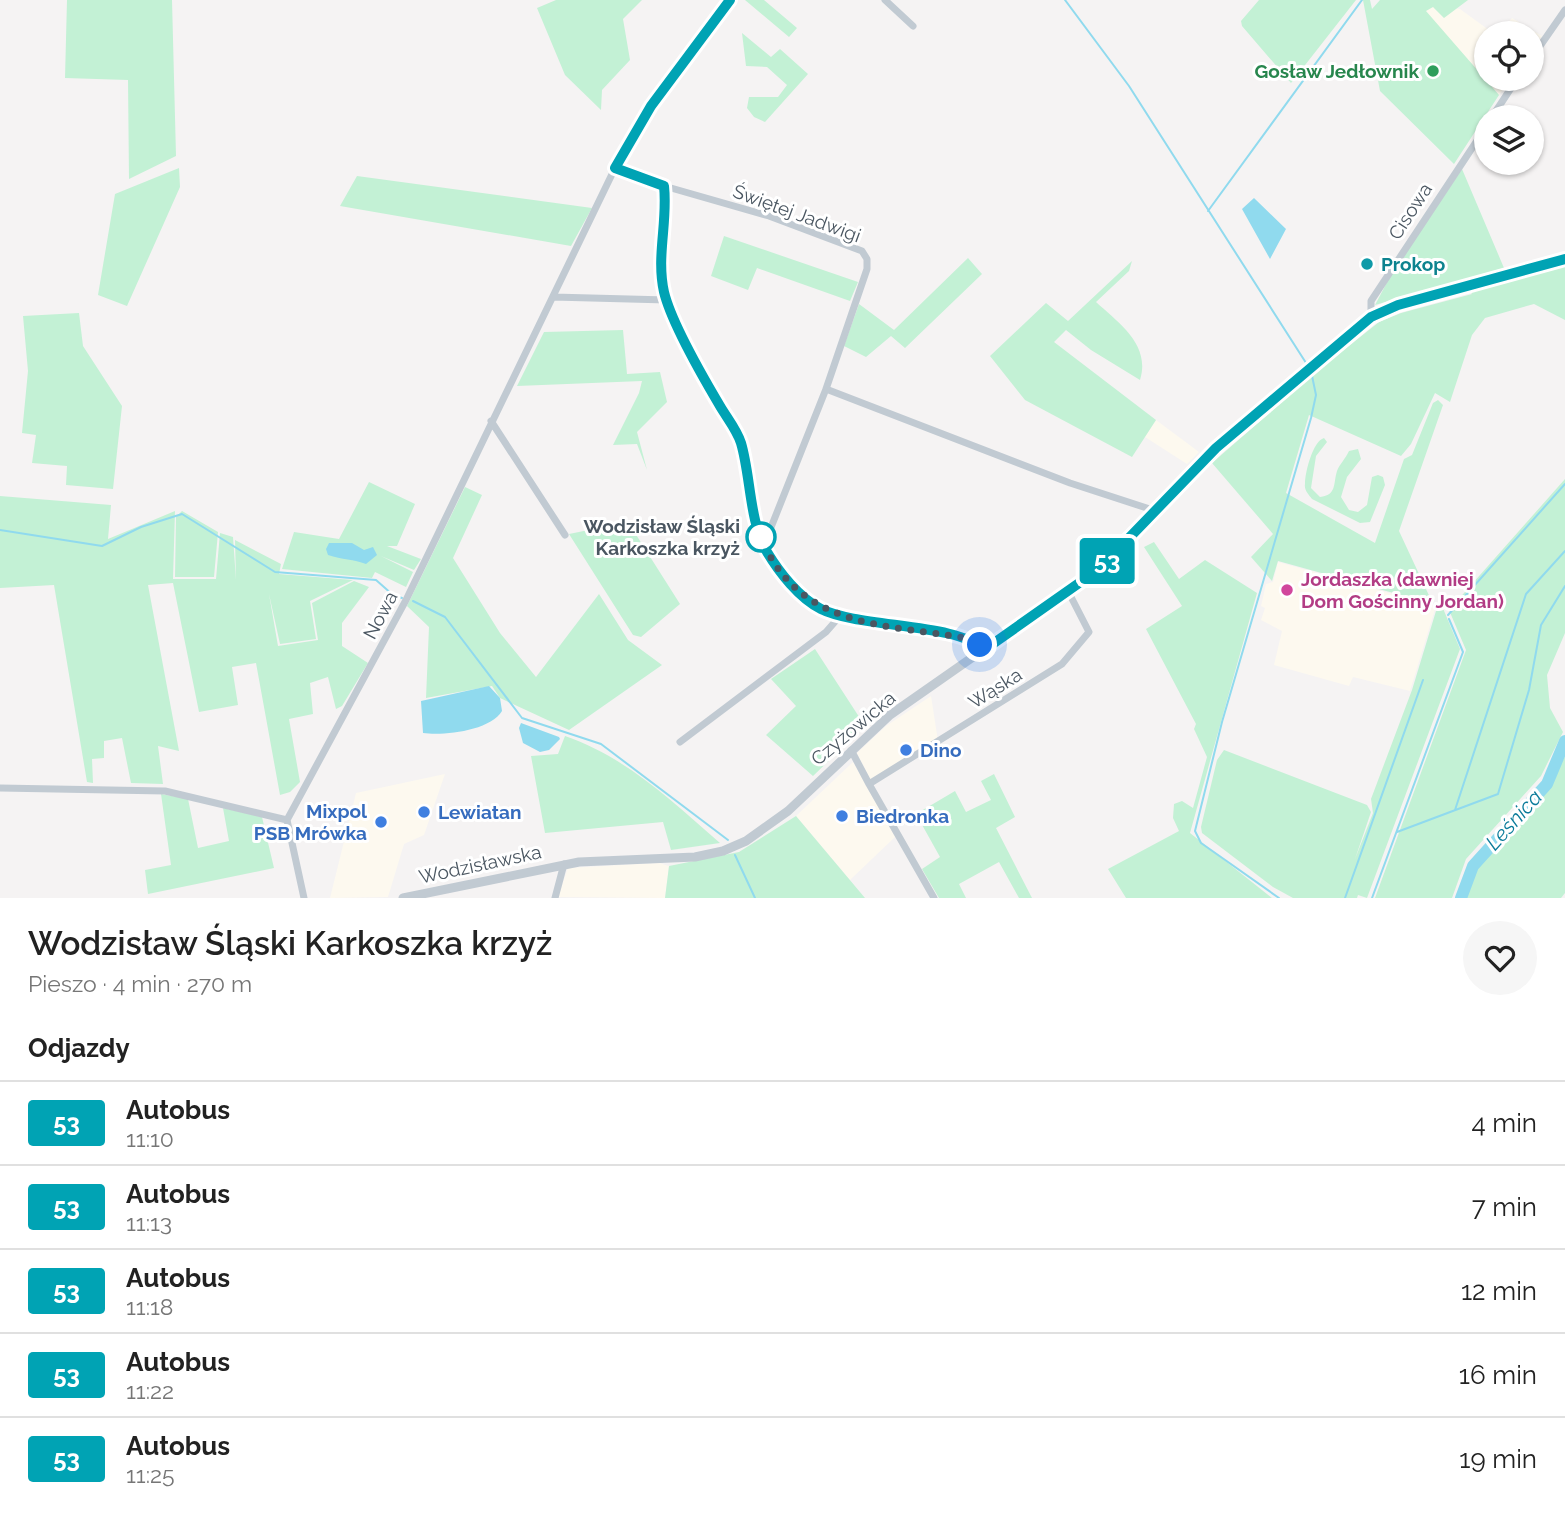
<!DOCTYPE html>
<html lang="pl">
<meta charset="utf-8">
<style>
:root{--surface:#fff;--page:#f6f6f6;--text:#222;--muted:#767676;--line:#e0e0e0}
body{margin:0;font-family:Raleway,sans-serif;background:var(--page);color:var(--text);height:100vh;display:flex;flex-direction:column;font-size:26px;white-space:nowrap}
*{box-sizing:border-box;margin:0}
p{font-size:23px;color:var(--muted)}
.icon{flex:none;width:38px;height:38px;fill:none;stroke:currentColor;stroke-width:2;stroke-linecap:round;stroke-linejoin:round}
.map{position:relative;height:898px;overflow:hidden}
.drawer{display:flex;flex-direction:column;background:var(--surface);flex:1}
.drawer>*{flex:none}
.badge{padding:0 14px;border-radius:5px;font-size:24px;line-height:46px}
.tools{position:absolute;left:1474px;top:21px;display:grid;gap:14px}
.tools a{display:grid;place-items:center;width:70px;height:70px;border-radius:50%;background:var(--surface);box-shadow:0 2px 5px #0004;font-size:35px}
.you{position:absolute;width:35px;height:35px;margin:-18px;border:5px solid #fff;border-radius:50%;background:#1a73e8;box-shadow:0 0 0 10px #1a73e833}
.map>.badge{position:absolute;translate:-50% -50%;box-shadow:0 0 0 4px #fff}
h2{padding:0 28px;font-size:26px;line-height:63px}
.round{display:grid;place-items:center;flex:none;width:74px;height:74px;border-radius:37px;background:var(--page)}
.summary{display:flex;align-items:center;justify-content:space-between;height:119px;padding:0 28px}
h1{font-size:33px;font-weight:600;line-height:52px}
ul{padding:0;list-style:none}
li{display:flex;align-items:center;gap:21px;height:84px;padding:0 28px;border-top:2px solid var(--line)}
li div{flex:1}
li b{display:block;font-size:26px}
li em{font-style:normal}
li .badge{min-width:77px;font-weight:700;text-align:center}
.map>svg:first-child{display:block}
</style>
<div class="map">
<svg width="1565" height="898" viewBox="0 0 1565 898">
<rect width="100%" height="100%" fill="#f5f3f3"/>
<path fill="#fdf9ef" d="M1433 6 1460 9 1493 33H1486V79H1511L1499 95 1425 11Z
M1512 18 1542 36 1531 51V33H1499Z
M1156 420 1199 452 1187 464 1145 437Z
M1278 562 1436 606 1410 691 1353 677 1349 686 1274 665 1282 631 1261 620 1265 608 1261 606 1266 584 1273 582Z
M931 696 938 741 871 781 857 753 886 726Z
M853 762 895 837 850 880 796 816Z
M445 774 424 835 404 844 388 897 330 898 356 793Z
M659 863 669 866 665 898 558 897 568 868Z"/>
<path fill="#c3f1d5" d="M67 0H172L176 156 129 179 128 80 65 78Z
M556 0H642L623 19 630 60 602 90 601 110 565 75 537 8Z
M745 0H764L797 28 789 37Z
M1259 0H1356L1291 83 1242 26 1241 21Z
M1363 0H1370L1372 9 1380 0H1468L1444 18 1433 7 1426 11 1499 95 1454 164 1380 91Z
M742 33 771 57 780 49 808 74 765 122 754 117 747 108 749 97H778L787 85 767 67 746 66Z
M179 168 180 187 127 306 98 295 115 194Z
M1462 169 1504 268 1375 305 1393 271Z
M357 176 592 208 571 246 340 206Z
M724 236 858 282 850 301 757 268 748 290 711 276Z
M968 258 982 274 905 348 891 336 866 357 844 346 859 304 894 330Z
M1132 261 1129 271 1096 302C1119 323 1151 345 1140 380L1091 350 1066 330 1054 342 1156 420 1132 457 1025 400 990 356 1046 303 1068 321Z
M1565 264V320L1534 304 1485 318 1472 335 1450 402 1435 393 1411 444 1401 456 1309 415 1286 493 1375 543 1404 459 1412 455 1433 403 1438 400 1443 405 1399 531 1433 604 1278 561 1272 581 1251 557 1273 534 1212 463 1321 368 1379 322 1401 313 1472 294 1469 290Z
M79 313 83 346 122 406 113 489 66 485 67 466 32 463 36 435 22 433 28 371 23 316Z
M623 330 627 374 660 372 667 402 637 432 647 470 637 444 613 445 639 393 642 381 517 386 544 332Z
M1324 438 1327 442 1316 456 1311 488 1320 497C1337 495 1333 484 1337 471 1339 465 1346 458 1349 451L1358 449 1361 459 1347 477 1341 497 1349 510 1358 512 1367 505 1372 477 1378 475 1383 477 1385 485 1370 522 1360 523 1312 499C1308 494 1304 490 1305 484 1305 472 1313 441 1324 438Z
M1565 479V633L1547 675 1550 708 1563 732 1541 776 1466 859 1452 898H1375L1466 650 1449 610Z
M369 482 415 504 397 546H387L421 559 414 570 381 556 413 572 406 587 375 572 372 578 282 569 294 532 339 539Z
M465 487 482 495 453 558 500 633 536 677 599 594 628 640 662 665 569 730 500 698 492 686 426 698 429 627 407 606Z
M0 496 111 505 108 539 175 511 173 579H216L220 533 233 537 236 580 235 540 281 564 279 574 353 580 310 601 316 639 280 644 269 594 278 646 318 640 312 603 354 581 369 587 342 623V646L368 663 342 706 336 709 328 677 310 683 313 714 289 719 300 782 290 792 280 795 256 663 232 667 238 705 199 712 173 583 148 585 179 751 158 746 163 784 131 783 122 738 104 741V758L92 759 93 783 87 782 54 585 0 588Z
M182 511 218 532 214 577H175L176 517Z
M628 522 680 604 641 637 633 635 569 534Z
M1154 542 1179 579 1205 560 1257 593 1190 833 1272 898H1126L1108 869 1179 831 1173 818 1174 804 1182 801 1193 808 1207 757 1194 729 1196 724 1146 629 1182 606 1144 547Z
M1442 606 1460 649 1367 898 1358 895 1357 898H1293L1273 887 1202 833 1201 827 1217 760 1224 750 1367 805 1371 812 1355 859 1373 813 1371 799 1412 690 1436 611Z
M815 649 865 726 813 776 766 735 796 706 771 679Z
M565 736C626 757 672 801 720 843L671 850 663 822 545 833 531 756 558 754Z
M1565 756V893L1561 898H1465C1478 842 1541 811 1565 756Z
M994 774 1015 817 996 828 1032 898H1019L999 862 959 884 966 898H939L922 869 940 857 916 814 955 791 966 812 991 800 981 781Z
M161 794 188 799 198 848 229 841 223 808 262 817 274 868 148 894 145 870 171 865Z
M796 816 865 898H665L669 866 739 852Z"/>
<path fill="#90daee" d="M1254 198 1286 229 1270 259 1242 209Z
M329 543H352L364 550 373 547 377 555 366 564C354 559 342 560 328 555L326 549Z
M489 686 500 698 502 711C490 731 443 736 423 733L421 701Z
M521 723 559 737 560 739 549 750 540 752 523 743 519 728Z"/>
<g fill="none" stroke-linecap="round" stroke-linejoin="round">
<path stroke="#90daee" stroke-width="2" d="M1065 0 1129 86 1308 366
M1208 211 1362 0
M0 530 102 546 141 527 182 514 275 572 376 580 393 595 402 598
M413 601 445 617 522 718 601 744 728 840
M1448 615 1565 484
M1455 810 1526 594 1565 551
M1397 832 1498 794 1529 690 1541 625 1565 586
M735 855 755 898
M1279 898 1201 843 1195 831 1222 722 1311 418 1316 395 1311 371
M1345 898 1423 680
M1372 898 1463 652 1449 619"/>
<path stroke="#90daee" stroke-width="12" d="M1461 898 1473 866 1547 784 1565 741"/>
<path stroke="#c1cad2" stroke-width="7" d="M729 0 651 106 615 168 664 186 665 225 659 261 665 295 703 376 740 440 758 527 767 553 790 582 819 608 840 616 965 638 984 650
M885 0 913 26
M1531 59 1565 10
M1492 117 1517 79
M664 186 769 216 862 251 867 259V269L826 389
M553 297 667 300
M1371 317V301L1486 127
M491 421 565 535
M764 545 826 389 1070 483 1156 511
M680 742 826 632 840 616
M851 750 869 784 1062 664 1089 632 1068 591
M869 784 934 898
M0 788 165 791 287 820 304 898
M287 820 406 600 615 168
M555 898 564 864"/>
<path stroke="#c1cad2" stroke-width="9" d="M403 898 579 862 695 857 723 851 746 841 788 811 890 715 1099 569 1216 448 1371 317 1398 305 1565 259"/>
</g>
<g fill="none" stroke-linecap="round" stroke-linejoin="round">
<defs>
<path id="line" d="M730 0 651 106 615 168 664 186C668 222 656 256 664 292 671 321 704 379 720 406 727 418 737 430 741 443 751 477 749 521 767 552 779 572 799 598 821 609 859 628 960 623 984 650L1099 569 1216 448 1371 317 1398 305 1565 259"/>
</defs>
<use href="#line" stroke="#fff" stroke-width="16"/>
<use href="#line" stroke="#00a3b4" stroke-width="10"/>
<path stroke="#4a5661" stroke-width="7" stroke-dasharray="0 12.6" d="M761 537 766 543 764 545C805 629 885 624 965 638L980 645"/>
</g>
<circle fill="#2e9e5b" stroke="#fff" stroke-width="2.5" cx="1433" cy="71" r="7"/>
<circle fill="#0f9aa8" stroke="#fff" stroke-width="2.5" cx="1367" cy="264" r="7"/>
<circle fill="#fff" stroke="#00a3b4" stroke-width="3.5" cx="761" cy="537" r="14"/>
<circle fill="#d1479c" stroke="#fff" stroke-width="2.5" cx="1287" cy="590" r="7"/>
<g fill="#3f7fe0" stroke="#fff" stroke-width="2.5">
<circle cx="906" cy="750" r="7"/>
<circle cx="424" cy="812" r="7"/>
<circle cx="842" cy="816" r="7"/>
<circle cx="381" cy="822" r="7"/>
</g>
<g text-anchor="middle" stroke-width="6" stroke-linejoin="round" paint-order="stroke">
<g font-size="19" font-weight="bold" fill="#27864d" stroke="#fff" text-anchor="end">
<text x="1419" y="78">Gosław Jedłownik</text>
</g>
<g font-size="19" fill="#4a5661" stroke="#fff">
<text transform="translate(1410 211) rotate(-57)" y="7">Cisowa</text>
<text transform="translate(797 213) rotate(20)" y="7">Świętej Jadwigi</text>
<text transform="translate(380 615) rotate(-62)" y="7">Nowa</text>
<text transform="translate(995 688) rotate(-32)" y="7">Wąska</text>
<text transform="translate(853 728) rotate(-40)" y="7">Czyżowicka</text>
<text transform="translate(480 864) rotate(-12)" y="7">Wodzisławska</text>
</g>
<g font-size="19" font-weight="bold" fill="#0d838f" stroke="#fff" text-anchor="start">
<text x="1381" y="271">Prokop</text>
</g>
<g font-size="19" font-weight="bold" fill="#4a5661" stroke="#fff" text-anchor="end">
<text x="740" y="533">Wodzisław Śląski<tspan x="740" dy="22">Karkoszka krzyż</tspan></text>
</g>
<g font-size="19" font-weight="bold" fill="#b23c85" stroke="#fff" text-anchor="start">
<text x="1301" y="586">Jordaszka (dawniej<tspan x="1301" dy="22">Dom Gościnny Jordan)</tspan></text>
</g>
<g font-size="19" font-weight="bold" fill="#366cbe" stroke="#fff" text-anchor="start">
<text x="920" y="757">Dino</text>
<text x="367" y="818" text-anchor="end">Mixpol<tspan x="367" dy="22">PSB Mrówka</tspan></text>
<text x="438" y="819">Lewiatan</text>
<text x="856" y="823">Biedronka</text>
</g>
<g font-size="21" font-style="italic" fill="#0c7c9b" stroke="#fff">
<text transform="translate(1514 820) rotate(-48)" y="7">Leśnica</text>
</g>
</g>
</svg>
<div class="tools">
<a><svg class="icon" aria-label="locate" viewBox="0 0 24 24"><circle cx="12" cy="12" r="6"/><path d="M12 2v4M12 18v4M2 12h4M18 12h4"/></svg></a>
<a><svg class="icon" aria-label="layers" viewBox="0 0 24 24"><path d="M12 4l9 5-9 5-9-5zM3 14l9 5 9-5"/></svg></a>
</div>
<div class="you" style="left:980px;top:645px"></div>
<b class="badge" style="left:1107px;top:561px;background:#00a3b4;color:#fff">53</b>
</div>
<section class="drawer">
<div class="summary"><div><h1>Wodzisław Śląski Karkoszka krzyż</h1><p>Pieszo · 4 min · 270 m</p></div><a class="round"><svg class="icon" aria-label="heart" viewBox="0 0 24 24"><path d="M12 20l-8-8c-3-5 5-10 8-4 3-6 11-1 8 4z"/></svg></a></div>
<h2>Odjazdy</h2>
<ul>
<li><span class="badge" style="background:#00a3b4;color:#fff">53</span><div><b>Autobus</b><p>11:10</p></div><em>4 min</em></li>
<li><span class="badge" style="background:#00a3b4;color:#fff">53</span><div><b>Autobus</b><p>11:13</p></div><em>7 min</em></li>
<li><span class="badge" style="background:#00a3b4;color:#fff">53</span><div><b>Autobus</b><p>11:18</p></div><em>12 min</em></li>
<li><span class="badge" style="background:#00a3b4;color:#fff">53</span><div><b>Autobus</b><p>11:22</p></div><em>16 min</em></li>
<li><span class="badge" style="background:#00a3b4;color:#fff">53</span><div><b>Autobus</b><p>11:25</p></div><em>19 min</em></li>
</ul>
</section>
